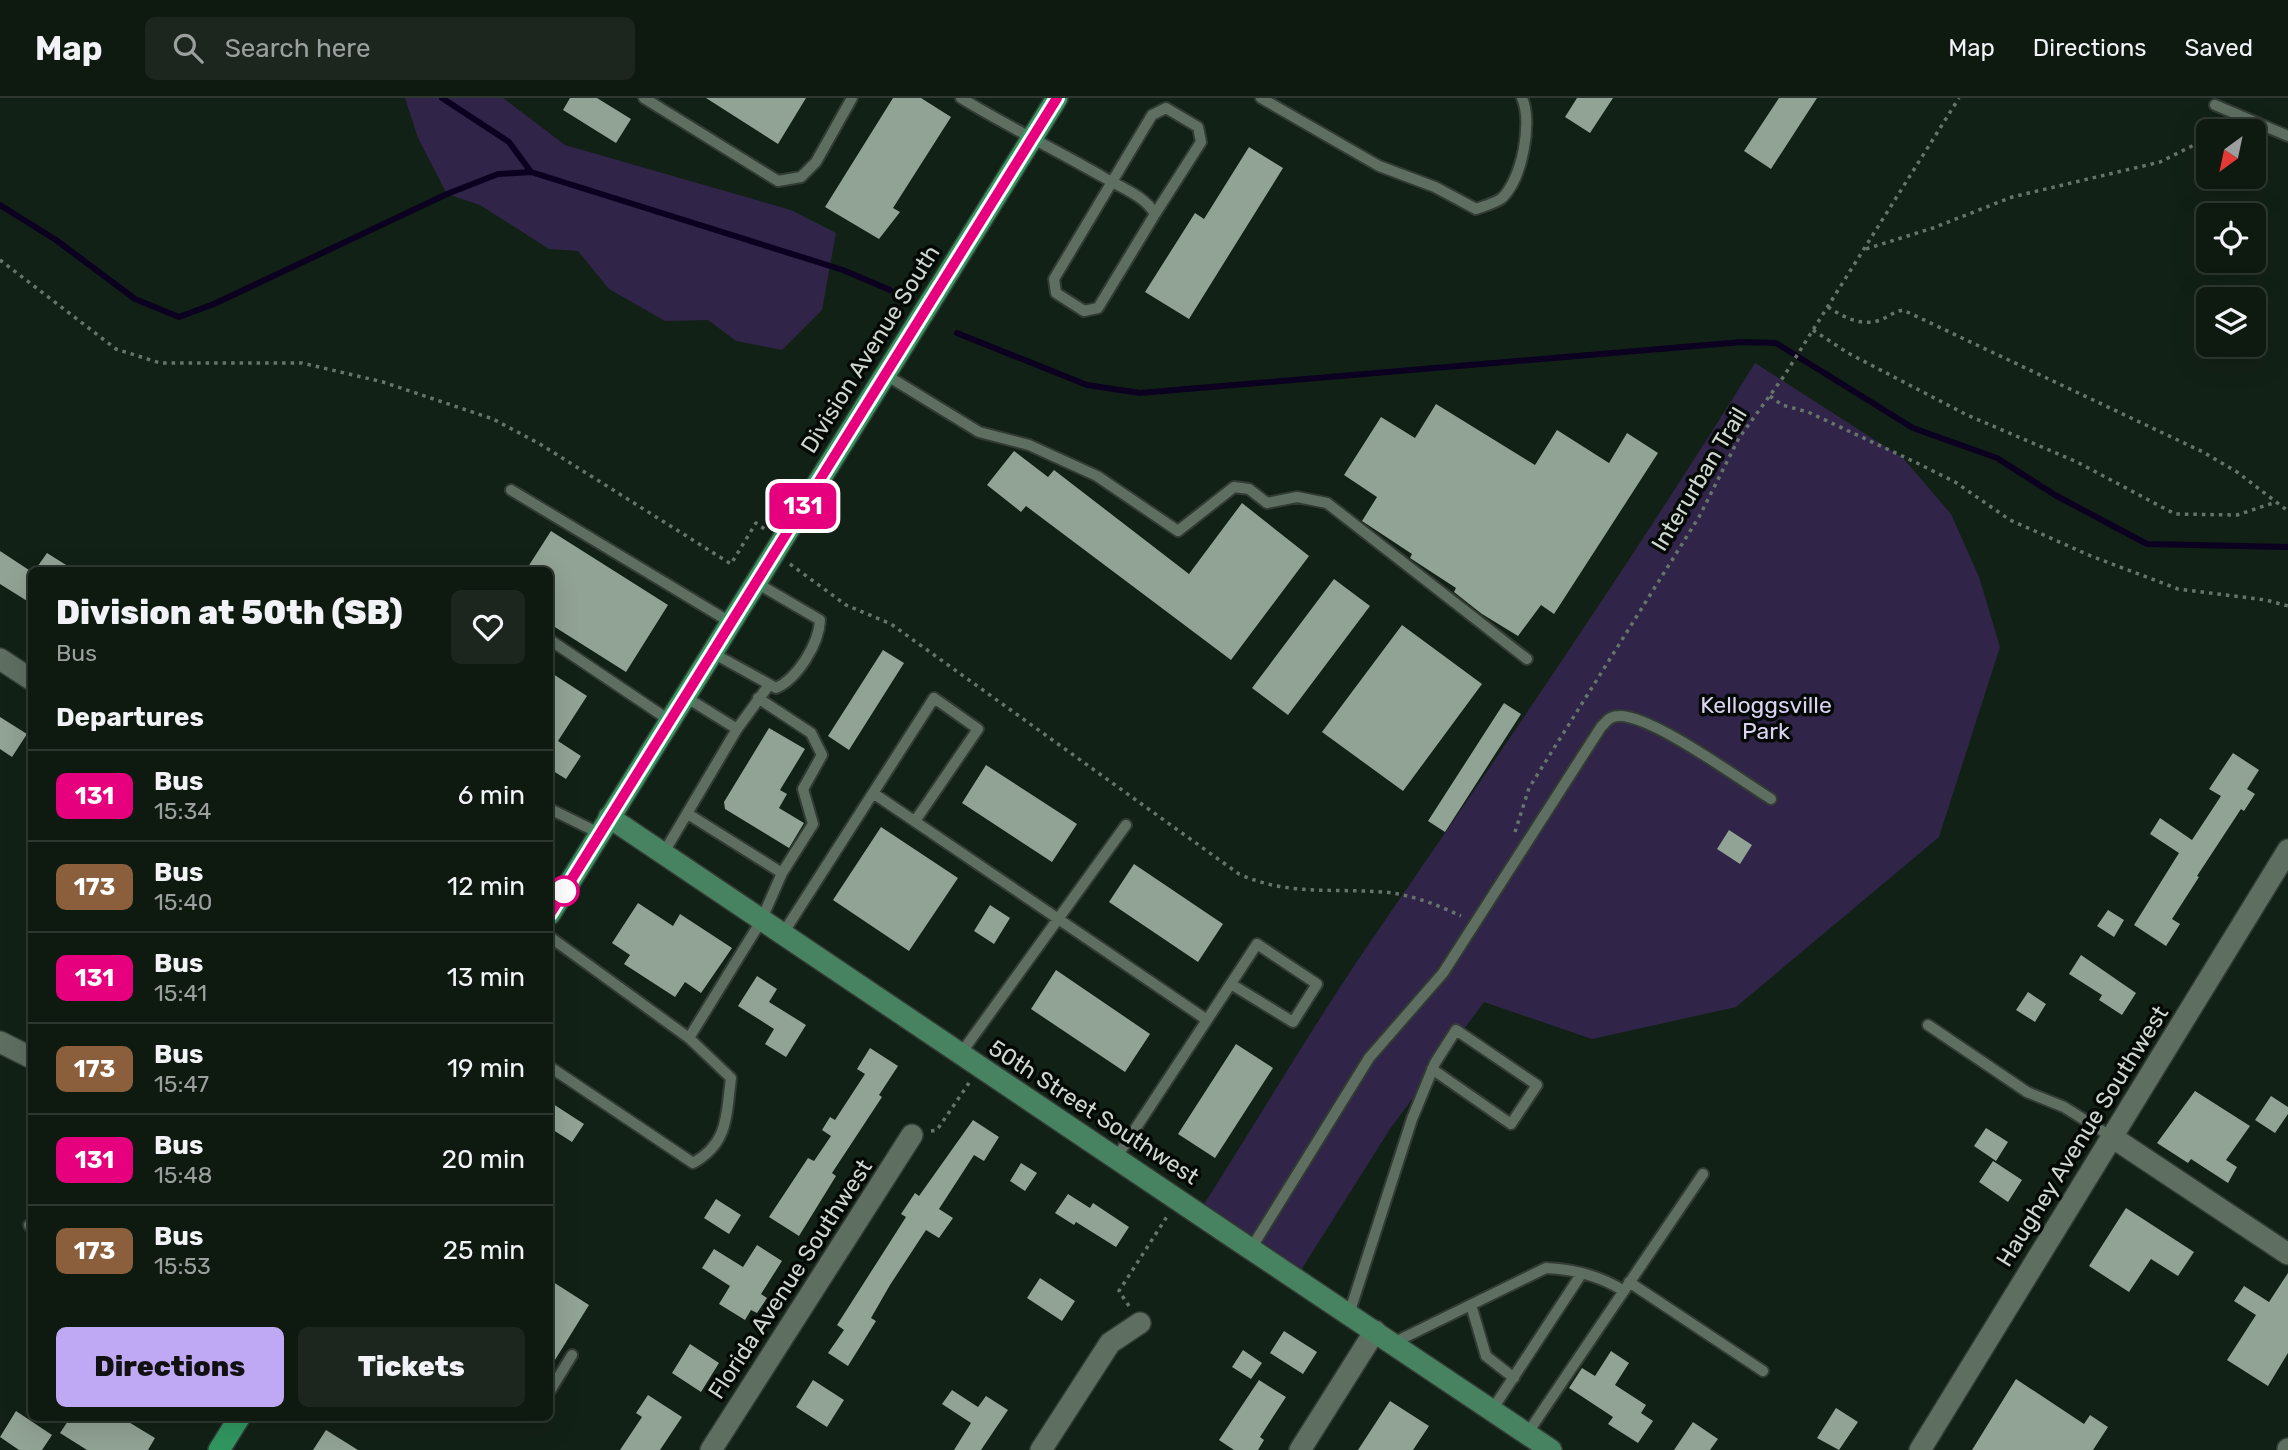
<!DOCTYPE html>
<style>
:root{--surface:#0e1910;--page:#1c261e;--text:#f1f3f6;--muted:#9ba09f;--line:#2e3830;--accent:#bfa8f4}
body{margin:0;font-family:Rubik,sans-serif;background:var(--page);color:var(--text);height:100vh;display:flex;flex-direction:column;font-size:26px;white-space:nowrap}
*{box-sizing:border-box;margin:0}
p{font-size:23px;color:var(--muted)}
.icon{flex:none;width:38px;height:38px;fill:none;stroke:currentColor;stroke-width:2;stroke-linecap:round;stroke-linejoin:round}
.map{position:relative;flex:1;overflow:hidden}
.sheet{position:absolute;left:28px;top:469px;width:525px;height:854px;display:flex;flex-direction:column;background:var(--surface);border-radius:10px;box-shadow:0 7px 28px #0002,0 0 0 2px var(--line)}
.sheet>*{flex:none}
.badge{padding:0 14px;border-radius:10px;font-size:24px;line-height:46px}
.needle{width:46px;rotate:213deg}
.controls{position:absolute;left:2196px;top:21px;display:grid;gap:14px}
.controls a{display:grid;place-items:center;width:70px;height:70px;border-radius:10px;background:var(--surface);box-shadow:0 7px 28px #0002,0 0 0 2px var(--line);font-size:35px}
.map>.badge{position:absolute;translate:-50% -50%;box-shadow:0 0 0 4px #fff}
h2{padding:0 28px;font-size:26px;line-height:63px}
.round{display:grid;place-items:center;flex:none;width:74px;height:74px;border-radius:10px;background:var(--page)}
.summary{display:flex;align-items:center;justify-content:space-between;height:119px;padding:0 28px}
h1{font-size:33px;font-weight:800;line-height:52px}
.primary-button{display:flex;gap:14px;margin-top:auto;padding:14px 28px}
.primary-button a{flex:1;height:80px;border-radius:10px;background:var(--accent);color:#111;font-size:28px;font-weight:800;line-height:80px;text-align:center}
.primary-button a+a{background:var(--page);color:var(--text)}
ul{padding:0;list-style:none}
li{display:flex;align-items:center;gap:21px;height:91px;padding:0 28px;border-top:2px solid var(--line)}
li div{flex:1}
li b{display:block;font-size:26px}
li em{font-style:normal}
li .badge{min-width:77px;font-weight:700;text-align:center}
header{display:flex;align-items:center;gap:42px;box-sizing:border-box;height:98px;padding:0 35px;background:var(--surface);border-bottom:2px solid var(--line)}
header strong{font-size:33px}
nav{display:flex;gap:38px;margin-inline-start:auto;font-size:24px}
.search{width:490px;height:63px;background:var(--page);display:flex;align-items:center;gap:18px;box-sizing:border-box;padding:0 24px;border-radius:10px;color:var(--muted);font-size:26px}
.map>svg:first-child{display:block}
</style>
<header>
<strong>Map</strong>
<div class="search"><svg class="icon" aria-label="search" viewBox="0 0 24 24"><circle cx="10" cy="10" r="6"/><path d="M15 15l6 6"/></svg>Search here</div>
<nav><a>Map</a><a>Directions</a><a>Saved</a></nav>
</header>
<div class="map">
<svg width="2288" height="1352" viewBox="0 0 2288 1352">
<rect width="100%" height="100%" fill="#122116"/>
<path fill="#302448" d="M405 0H503L565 47 791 112 836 135 822 212 782 252 736 243 708 222 665 223 609 191 578 153 549 151 480 107 447 96 418 40Z
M1755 265 1903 360 1951 416 1979 479 2000 549 1939 739 1736 909 1592 941 1484 904 1390 1031 1296 1180 1199 1114C1258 1022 1313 927 1375 837 1505 648 1634 459 1755 265Z"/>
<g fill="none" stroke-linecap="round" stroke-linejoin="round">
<path stroke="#0b0020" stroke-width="6" d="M442 0 509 44 531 74
M0 107 56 142 135 201 179 219 214 206 447 96 498 76 531 74 843 172 890 192
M957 235 1087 287 1140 295 1742 244 1776 245 1913 330 1997 360 2055 397 2147 446 2288 449"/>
</g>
<path fill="#91a395" d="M570 0H597L631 21 616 45 563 12Z
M706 0H806L778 46Z
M893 0H921L951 19 893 110 900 114 879 141 825 109Z
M1577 0H1613L1590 35 1565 19Z
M1779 0H1817L1771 71 1744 53Z
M1249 49 1283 70 1189 221 1145 194 1195 115 1204 121Z
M1436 306 1535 367 1557 332 1609 365 1627 335 1658 355 1554 516 1541 507 1518 538 1482 516 1454 494 1456 490 1410 460 1412 456 1362 423 1377 399 1344 377 1381 319 1415 340Z
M1014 353 1048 379 1054 372 1189 476 1242 405 1309 458 1231 562 1026 408 1021 414 987 387Z
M551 433 668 507 626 574 550 526V472H526Z
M0 453 32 474V506L0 486Z
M47 455 74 472H35Z
M1334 481 1370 508 1288 617 1252 590Z
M1402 527 1482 586 1403 693 1322 634Z
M883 552 904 565 849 652 828 638Z
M550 574 587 598 558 643 581 658 566 681 550 671Z
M1504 605 1521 616 1445 734 1428 723Z
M0 619 27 636 12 659 0 651Z
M769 630 805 651 780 692 787 696 779 710 804 725 789 750 725 711 724 704Z
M2233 655 2259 672 2247 691 2255 696 2244 713 2241 711 2197 778 2199 779 2172 821 2180 826 2166 848 2134 827 2179 755 2150 736 2160 720 2192 742 2221 698 2209 691Z
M986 667 1077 726 1052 764 962 705Z
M881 729 958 780 909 853 833 802Z
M1729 732 1752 747 1740 766 1717 751Z
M1134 766 1223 826 1198 864 1109 804Z
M638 805 673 828 680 816 732 850 701 895 685 884 675 899 624 866 630 857 612 845Z
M990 807 1010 820 994 846 974 833Z
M2108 812 2124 822 2114 839 2097 828Z
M2081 857 2136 895 2122 917 2099 902 2102 897 2069 876Z
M1056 872 1150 936 1125 974 1031 911Z
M757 878 777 891 769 904 806 927 786 959 765 946 774 931 738 908Z
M2028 894 2046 906 2035 924 2016 912Z
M1236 946 1273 970 1215 1060 1178 1036Z
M870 950 898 968 879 997 882 999 832 1075 836 1078 799 1138 769 1119 808 1060 814 1063 831 1038 822 1032 830 1019 835 1022 865 976 857 971Z
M2195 993 2250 1028 2226 1062 2237 1069 2228 1085 2191 1061 2188 1065 2157 1045Z
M2271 998 2288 1009V1016L2275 1035 2255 1022Z
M550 1004 584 1026 572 1044 550 1030Z
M973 1022 999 1039 984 1063 974 1057 939 1111 953 1120 939 1140 926 1132 890 1187 871 1220 876 1223 848 1268 828 1255 844 1232 837 1227 906 1119 901 1116 915 1095 919 1098Z
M1986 1030 2008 1044 1996 1063 1974 1048Z
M1993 1063 2022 1082 2008 1104 1979 1084Z
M1021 1065 1037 1075 1025 1093 1010 1083Z
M1068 1096 1090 1110 1093 1105 1129 1129 1116 1149 1076 1124 1074 1127 1055 1115Z
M716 1101 741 1117 729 1136 704 1120Z
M2126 1110 2194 1154 2178 1178 2151 1161 2129 1194 2089 1168Z
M757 1147 782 1163 761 1196 767 1200 757 1215 751 1212 745 1222 719 1206 730 1188 702 1170 714 1151 743 1169Z
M2288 1175V1255L2268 1288 2227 1262 2256 1217 2234 1203 2244 1188 2269 1204Z
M1040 1180 1075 1203 1062 1223 1027 1200Z
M550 1182 589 1207 550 1270Z
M1284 1233 1317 1254 1303 1276 1270 1255Z
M690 1246 719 1265 701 1294 672 1275Z
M1243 1252 1262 1265 1251 1281 1232 1269Z
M1611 1253 1629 1265 1615 1287 1646 1307 1641 1315 1653 1323 1638 1345 1608 1326 1613 1319 1569 1290 1582 1270 1595 1278Z
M2016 1281 2084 1326 2090 1317 2108 1329 2093 1352H1972Z
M813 1282 844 1302 827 1329 796 1309Z
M1259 1282 1286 1299 1260 1339 1264 1342 1258 1352H1234L1219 1342Z
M952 1292 978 1309 986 1298 1008 1312 981 1352H954L971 1325 942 1306Z
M648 1297 682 1319 660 1352H620L642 1319 636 1315Z
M1390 1303 1429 1328 1413 1352H1358Z
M1836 1310 1858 1324 1839 1352 1817 1340Z
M16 1313 52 1337 42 1352H19L0 1339Z
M70 1320H122L155 1340 148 1352H87L60 1335Z
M1693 1324 1718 1341 1710 1352H1674Z
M326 1332 358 1352H313Z"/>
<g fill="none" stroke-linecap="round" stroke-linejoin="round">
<defs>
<path id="lane" d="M644 0 778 83 801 79 816 64 852 0
M961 0C1007 28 1056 52 1103 79 1120 89 1145 98 1155 116L1098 210 1084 213 1056 195 1054 181 1152 17 1166 10 1198 29 1201 44 1155 116
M1261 0 1379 68 1435 89 1476 111C1484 108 1496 105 1502 100 1522 81 1533 24 1522 0
M2215 7 2288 38
M886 277 979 334 1029 347 1097 378 1178 433 1234 389 1249 391 1267 405 1297 399 1327 405 1527 561
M511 392 730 524
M550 542 669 622
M711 554 776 590C797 581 819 546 820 522L755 484
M684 598 737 631
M758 600 811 635 822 657 803 691 813 726 782 775
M873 695 934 600 978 631 915 723
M550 711 599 735
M663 756 737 631 769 587
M782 837 873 695 1207 922 1116 1060
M550 839 689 940
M1207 922 1257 846 1317 886 1293 924 1231 886
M1928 927 2027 994 2064 1009 2112 1039
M959 958 1126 727
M550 969 693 1065C729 1045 726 1017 731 980L689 940 761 823 782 775 688 716
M29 1127 32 1131
M1252 1149 1369 960 1443 875 1601 629C1607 623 1610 618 1619 618 1652 617 1739 681 1771 701
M1629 1184 1763 1273
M1471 1207 1486 1258 1514 1280
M1349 1216 1412 1021 1435 965 1456 932 1537 987 1511 1026 1432 971
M1393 1245 1546 1170C1574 1171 1600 1178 1624 1193
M550 1293 572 1257
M1492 1312 1582 1175
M1527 1336 1703 1076"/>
<path id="street" d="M0 561 32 582
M0 944 32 960
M2112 1039 2288 1156
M711 1352 912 1037
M1041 1352 1110 1245 1140 1225
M1300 1352 1375 1233
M1920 1352 2288 752
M2288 1352V1351"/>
<path id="secondary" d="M609 719C921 932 1237 1141 1551 1352"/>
<path id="primary" d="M550 816 1057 0
M219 1352 239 1320"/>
</defs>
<use href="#lane" stroke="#323b34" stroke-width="14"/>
<use href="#street" stroke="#323b34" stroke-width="24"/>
<use href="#secondary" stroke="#323b34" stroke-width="24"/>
<use href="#primary" stroke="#323b34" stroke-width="24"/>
<path stroke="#67746a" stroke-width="3.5" stroke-dasharray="3.5 5" stroke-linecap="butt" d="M1866 151 1933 130 2012 99 2160 64 2208 40
M0 162 116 251 160 265H302L383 284 493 321 540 346 731 466 756 425 766 432
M1828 209C1842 218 1859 228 1877 223 1886 221 1892 214 1903 212L2203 354 2237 374 2288 413
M1813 232 1848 255 1967 317 2077 364 2175 416 2237 417 2273 405
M1770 298 1782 307 1808 314 1917 365 1955 384 2010 422 2091 458 2178 491 2266 502 2288 508
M790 466 846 507 891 526 1239 776C1288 798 1331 790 1383 794 1410 796 1438 807 1461 818
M1515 734 1529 690 1699 419 1739 340 1784 278 1959 0
M931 1033 937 1032 969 985
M1129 1208 1119 1193 1168 1117"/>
<use href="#lane" stroke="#5e6f62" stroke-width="10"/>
<use href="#street" stroke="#5e6f62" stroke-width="21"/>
<use href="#secondary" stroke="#478361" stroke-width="21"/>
<use href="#primary" stroke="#309760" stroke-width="21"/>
</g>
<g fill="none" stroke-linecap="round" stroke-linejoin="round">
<defs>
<path id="line" d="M550 816 1057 0"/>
</defs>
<use href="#line" stroke="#fff" stroke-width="16"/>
<use href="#line" stroke="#e6007e" stroke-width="10"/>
</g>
<circle fill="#fff" stroke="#e6007e" stroke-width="3.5" cx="564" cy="793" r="14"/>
<g text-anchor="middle" stroke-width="7" stroke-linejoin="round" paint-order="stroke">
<g font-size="23" fill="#ced8d0" stroke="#040905">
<text transform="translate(870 251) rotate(-58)" y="8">Division Avenue South</text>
<text transform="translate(1699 381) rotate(-59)" y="8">Interurban Trail</text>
<text transform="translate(1094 1014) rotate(33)" y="8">50th Street Southwest</text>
<text transform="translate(2082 1038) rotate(-58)" y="8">Haughey Avenue Southwest</text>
<text transform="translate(790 1181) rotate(-57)" y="8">Florida Avenue Southwest</text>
</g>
<g font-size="23" fill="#dcd3f3" stroke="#040905">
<text x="1766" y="615">Kelloggsville<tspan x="1766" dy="26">Park</tspan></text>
</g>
</g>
</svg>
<div class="controls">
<a><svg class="needle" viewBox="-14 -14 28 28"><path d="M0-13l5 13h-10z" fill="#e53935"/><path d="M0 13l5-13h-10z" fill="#9ba09f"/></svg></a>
<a><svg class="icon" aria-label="locate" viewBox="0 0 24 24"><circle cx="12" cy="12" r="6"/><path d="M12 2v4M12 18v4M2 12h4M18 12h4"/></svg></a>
<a><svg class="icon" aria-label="layers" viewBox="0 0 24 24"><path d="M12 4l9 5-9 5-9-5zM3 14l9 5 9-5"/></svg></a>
</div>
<b class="badge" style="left:803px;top:408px;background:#e6007e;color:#fff">131</b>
<section class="sheet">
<div class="summary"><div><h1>Division at 50th (SB)</h1><p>Bus</p></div><a class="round"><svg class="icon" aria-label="heart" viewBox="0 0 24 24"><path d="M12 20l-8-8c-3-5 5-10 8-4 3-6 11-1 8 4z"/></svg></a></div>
<h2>Departures</h2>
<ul>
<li><span class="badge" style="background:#e6007e;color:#fff">131</span><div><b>Bus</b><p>15:34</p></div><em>6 min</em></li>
<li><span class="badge" style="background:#8b5e3c;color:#fff">173</span><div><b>Bus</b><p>15:40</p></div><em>12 min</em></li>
<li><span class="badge" style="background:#e6007e;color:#fff">131</span><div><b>Bus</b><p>15:41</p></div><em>13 min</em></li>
<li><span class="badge" style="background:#8b5e3c;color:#fff">173</span><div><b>Bus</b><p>15:47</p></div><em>19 min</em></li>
<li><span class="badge" style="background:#e6007e;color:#fff">131</span><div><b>Bus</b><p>15:48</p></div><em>20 min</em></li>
<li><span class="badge" style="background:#8b5e3c;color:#fff">173</span><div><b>Bus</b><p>15:53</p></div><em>25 min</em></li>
</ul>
<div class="primary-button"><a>Directions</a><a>Tickets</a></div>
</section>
</div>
